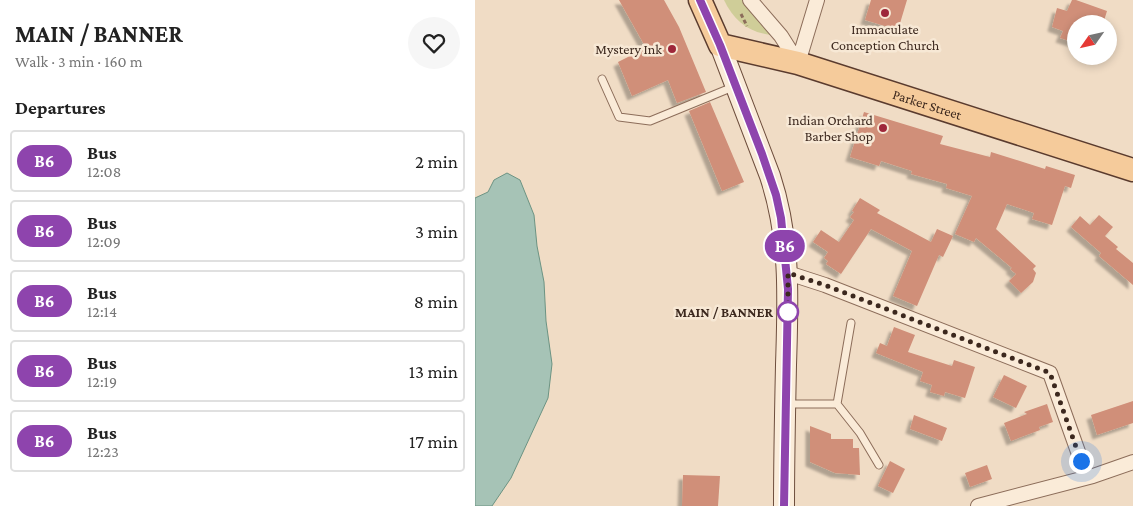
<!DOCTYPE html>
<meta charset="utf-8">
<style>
:root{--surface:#fff;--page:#f6f6f6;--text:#222;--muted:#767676;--line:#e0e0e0}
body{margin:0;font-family:"Crimson Pro",serif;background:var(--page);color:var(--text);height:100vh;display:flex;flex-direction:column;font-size:19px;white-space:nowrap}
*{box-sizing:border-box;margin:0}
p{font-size:16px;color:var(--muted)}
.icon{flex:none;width:28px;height:28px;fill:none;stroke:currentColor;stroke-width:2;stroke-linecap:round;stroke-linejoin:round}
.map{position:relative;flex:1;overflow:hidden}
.details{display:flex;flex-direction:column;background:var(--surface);width:475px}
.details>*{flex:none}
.badge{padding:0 10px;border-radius:16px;font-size:18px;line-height:32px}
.needle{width:32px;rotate:236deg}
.buttons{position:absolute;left:592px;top:15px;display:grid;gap:10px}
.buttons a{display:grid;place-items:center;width:50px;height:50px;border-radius:50%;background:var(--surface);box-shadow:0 2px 8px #0003;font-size:25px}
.you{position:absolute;width:25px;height:25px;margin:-12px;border:4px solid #fff;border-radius:50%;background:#1a73e8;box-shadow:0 0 0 8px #1a73e833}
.map>.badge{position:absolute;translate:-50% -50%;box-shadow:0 0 0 2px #fff}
h2{padding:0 15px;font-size:19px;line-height:45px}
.round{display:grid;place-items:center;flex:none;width:52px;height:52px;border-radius:26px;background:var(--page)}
.overview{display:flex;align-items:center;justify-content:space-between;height:85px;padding:0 15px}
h1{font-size:24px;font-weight:700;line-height:38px}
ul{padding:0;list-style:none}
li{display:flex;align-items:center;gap:15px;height:62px;margin:0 10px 8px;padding:0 5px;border:2px solid var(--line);border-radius:5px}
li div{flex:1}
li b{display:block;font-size:19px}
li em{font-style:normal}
li .badge{min-width:55px;font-weight:700;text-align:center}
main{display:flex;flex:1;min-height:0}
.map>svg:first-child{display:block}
</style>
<main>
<section class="details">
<div class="overview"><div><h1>MAIN / BANNER</h1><p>Walk · 3 min · 160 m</p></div><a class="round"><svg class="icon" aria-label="heart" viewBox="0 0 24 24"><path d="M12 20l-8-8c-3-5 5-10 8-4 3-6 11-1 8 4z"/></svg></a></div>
<h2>Departures</h2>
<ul>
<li><span class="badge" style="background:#8e44ad;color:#fff">B6</span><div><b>Bus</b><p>12:08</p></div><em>2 min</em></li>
<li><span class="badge" style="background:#8e44ad;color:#fff">B6</span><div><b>Bus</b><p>12:09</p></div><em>3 min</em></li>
<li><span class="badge" style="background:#8e44ad;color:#fff">B6</span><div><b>Bus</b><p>12:14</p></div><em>8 min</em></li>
<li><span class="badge" style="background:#8e44ad;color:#fff">B6</span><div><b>Bus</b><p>12:19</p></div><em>13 min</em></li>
<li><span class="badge" style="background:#8e44ad;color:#fff">B6</span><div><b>Bus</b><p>12:23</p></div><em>17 min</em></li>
</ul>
</section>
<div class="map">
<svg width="658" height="506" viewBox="0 0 658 506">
<defs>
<filter id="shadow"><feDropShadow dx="-4.5" dy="4.5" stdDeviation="1" flood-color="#0004"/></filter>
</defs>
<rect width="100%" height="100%" fill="#f0dcc5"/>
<path fill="#cfcd98" d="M249 0H267L296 35C273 32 259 21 249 0Z"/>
<path fill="#a6c3b6" stroke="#6c9383" d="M32 173 45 180 59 215 62 246 69 282 71 321 77 364 73 398 36 478 17 506H0V198L13 192 19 180Z"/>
<path fill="#d08f79" filter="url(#shadow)" d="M144 0H189L204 27 231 92 202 103 193 80 157 96 143 62 171 48Z
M396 0H432L423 30 390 20Z
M597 0H601L632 11 628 24H601V43L585 38 588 31 577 27 582 8 592 11Z
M235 102 269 182 247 191 214 111Z
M389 112 468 136 465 144 515 157 516 152 570 169 571 166 600 175 596 188 590 186 577 225 557 219 559 213 532 204 521 229 561 266 558 269 561 273 558 282 546 293 534 281 541 274 535 269 537 268 501 238 499 242 480 234 497 196 471 188 472 184 436 174 437 171 406 161 404 166 375 157Z
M385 198 405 210 402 213 456 242 462 229 478 236 468 257 464 255 442 306 418 296 437 251 396 229 366 274 351 264 353 261 349 258 353 252 338 242 346 230 364 242 379 220 375 217 379 212 377 211Z
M624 215 638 227 630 236 643 247 641 249 658 263V285L624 256 626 253 596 227 605 216 615 225Z
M419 327 440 335 433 352 477 366 479 360 500 367 490 398 470 392 469 396 455 392 457 385 445 381 448 372 401 353 405 343 412 346Z
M529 375 552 386 541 408 518 397Z
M658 401V423L622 435 616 415Z
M572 404 578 422 564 427 565 430 536 441 529 423 552 414 549 412Z
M439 415 472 428 467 441 435 429Z
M335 426 356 434V439H378V448H384L385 475 360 473 335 462Z
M415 461 430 469 418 493 403 486Z
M512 465 517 479 495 487 490 473Z
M208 475 245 476 243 506H207Z"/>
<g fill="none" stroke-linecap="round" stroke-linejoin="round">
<defs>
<path id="lane" d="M127 79 144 117 175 121 258 87
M311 404H362L376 323
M362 404 385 433 404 465"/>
<path id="street" d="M275 0 306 36 323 63
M323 63 342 0
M313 273 350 285 575 373 612 477
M503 506 618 476 658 462"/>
<path id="secondary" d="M245 45 295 176C316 240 313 299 311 365 310 412 309 459 309 506"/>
<g id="primary">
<path id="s1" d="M225 0 245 45 323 63 658 170"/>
</g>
</defs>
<use href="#lane" stroke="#8c6d5a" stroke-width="9"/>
<use href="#street" stroke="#8c6d5a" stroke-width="16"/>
<use href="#secondary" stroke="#6e4e3d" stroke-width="22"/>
<use href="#primary" stroke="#5a3b2e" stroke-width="25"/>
<path stroke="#8c6d5a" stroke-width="3" stroke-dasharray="4 2.5" stroke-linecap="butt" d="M266 14 272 26"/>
<use href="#lane" stroke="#faebd8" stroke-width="7"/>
<use href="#street" stroke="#faebd8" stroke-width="14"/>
<use href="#secondary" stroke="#faebd8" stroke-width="20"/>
<use href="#primary" stroke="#f5cb9b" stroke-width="22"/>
</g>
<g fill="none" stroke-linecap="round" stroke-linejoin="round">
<defs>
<path id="line" d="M225 0 245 45 287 154 301 195 306 218 313 289 309 506"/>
</defs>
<use href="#line" stroke="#fff" stroke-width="11"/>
<use href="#line" stroke="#8e44ad" stroke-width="8"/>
<path stroke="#3c281e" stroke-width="5" stroke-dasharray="0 9" d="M313 312V273L350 285 575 373 606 461"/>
</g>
<g fill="#9e273a" stroke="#f7e8d5" stroke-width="2">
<circle cx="410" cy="13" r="5"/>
<circle cx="197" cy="49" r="5"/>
<circle cx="408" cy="128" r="5"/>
</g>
<circle fill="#fff" stroke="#8e44ad" stroke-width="2.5" cx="313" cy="312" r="10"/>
<g text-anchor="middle" stroke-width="5" stroke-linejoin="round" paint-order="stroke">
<g font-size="14" fill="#3c281e" stroke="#f7e8d5" text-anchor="end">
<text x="410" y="34" text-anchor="middle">Immaculate<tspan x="410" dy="16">Conception Church</tspan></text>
<text x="187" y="54">Mystery Ink</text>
<text x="398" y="125">Indian Orchard<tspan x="398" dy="16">Barber Shop</tspan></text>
</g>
<g font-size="14" fill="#3c281e" stroke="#f7e8d5">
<text dy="5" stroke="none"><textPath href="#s1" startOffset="265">Parker Street</textPath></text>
</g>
<g font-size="14" font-weight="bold" fill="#3c281e" stroke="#f7e8d5" text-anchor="end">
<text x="298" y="317">MAIN / BANNER</text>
</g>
</g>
</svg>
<div class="buttons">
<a><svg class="needle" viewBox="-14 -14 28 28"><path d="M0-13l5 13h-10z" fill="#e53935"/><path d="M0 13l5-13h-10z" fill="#767676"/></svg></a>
</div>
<div class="you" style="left:606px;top:461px"></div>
<b class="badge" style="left:310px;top:246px;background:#8e44ad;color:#fff">B6</b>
</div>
</main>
